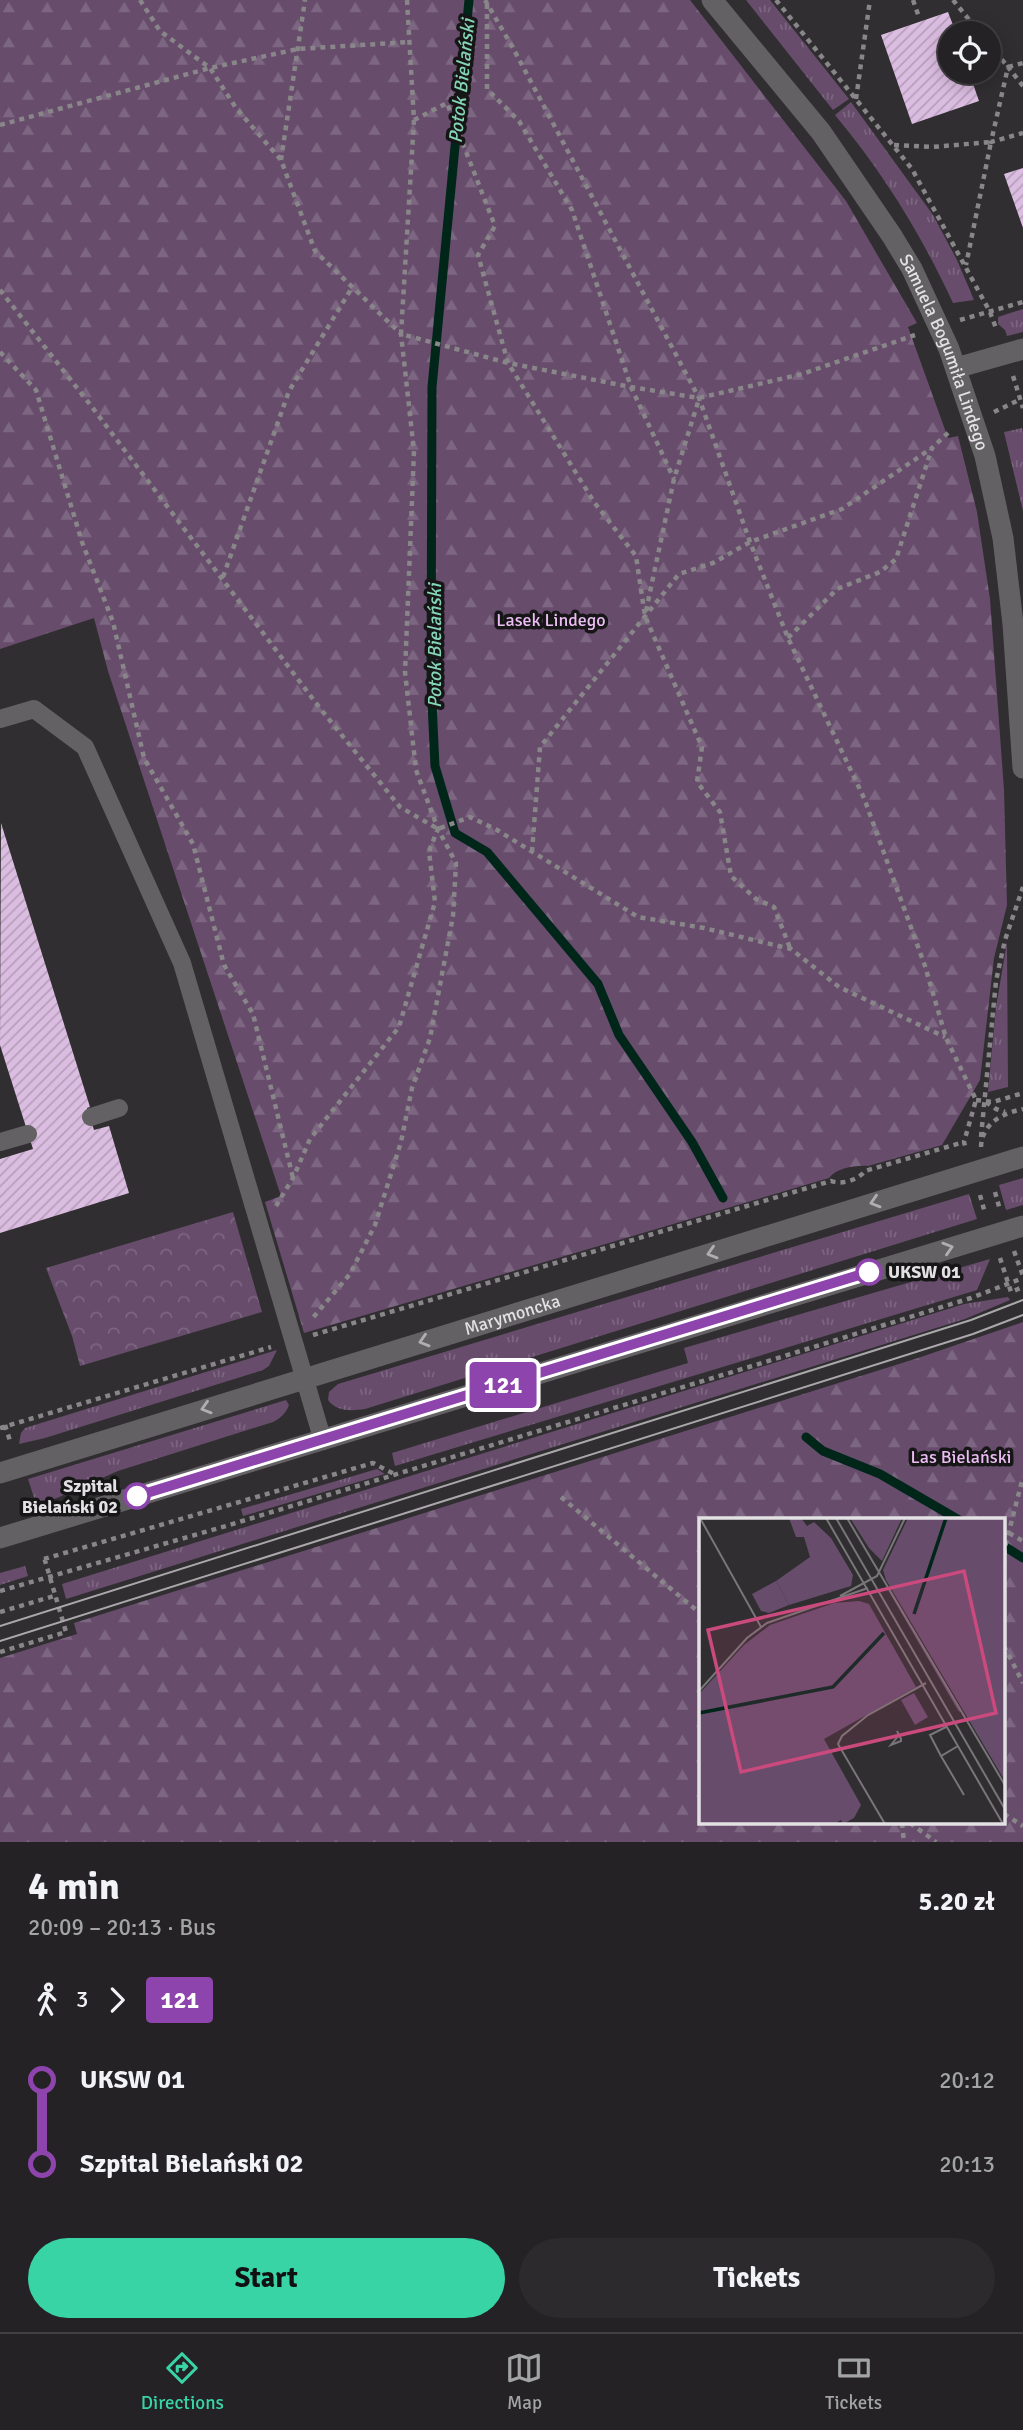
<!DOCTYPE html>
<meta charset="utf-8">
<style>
:root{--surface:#242224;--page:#2c2a2c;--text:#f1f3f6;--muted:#a3a4a6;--line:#413f41;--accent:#38d4a6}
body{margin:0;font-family:Signika,sans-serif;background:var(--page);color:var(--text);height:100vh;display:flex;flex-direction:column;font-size:26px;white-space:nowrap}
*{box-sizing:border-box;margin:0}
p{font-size:23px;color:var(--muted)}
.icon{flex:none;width:38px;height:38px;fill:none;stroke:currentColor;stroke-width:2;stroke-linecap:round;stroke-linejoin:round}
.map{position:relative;height:1842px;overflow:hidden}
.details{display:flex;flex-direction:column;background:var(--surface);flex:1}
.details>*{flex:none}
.badge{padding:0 14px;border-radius:5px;font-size:24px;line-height:46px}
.buttons{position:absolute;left:938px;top:21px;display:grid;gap:14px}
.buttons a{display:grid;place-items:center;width:63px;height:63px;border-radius:50%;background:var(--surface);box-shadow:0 4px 18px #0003,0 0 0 2px var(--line);font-size:35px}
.map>.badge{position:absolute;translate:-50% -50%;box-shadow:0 0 0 4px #fff}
.legs{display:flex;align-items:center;gap:10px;height:77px;padding:0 28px;font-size:23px}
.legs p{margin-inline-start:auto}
.overview{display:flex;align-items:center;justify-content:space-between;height:119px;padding:0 28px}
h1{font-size:38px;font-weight:700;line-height:52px}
.cta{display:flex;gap:14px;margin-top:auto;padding:14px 28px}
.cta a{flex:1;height:80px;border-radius:42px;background:var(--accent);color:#111;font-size:28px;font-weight:700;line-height:80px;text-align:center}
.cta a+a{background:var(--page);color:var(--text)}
ul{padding:0 28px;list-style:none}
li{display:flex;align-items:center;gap:24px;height:84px;font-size:26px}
li i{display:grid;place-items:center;width:10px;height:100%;margin:0 9px;background:currentColor}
li i::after{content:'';width:18px;height:18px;margin:-9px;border:5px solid;border-radius:50%;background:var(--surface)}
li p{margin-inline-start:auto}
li:first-child i{background:linear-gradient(#0000 50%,currentColor 0)}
li:last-child i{background:linear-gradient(currentColor 50%,#0000 0)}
.menu{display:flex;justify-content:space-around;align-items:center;height:98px;border-top:2px solid var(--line);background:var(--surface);font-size:19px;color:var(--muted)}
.menu a{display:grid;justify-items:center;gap:4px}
.menu .current{color:var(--accent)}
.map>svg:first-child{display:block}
</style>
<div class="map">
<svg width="1023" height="1842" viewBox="0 0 1023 1842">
<defs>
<pattern id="grass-tufts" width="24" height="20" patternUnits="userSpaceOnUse" patternTransform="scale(1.75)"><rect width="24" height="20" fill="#674c6c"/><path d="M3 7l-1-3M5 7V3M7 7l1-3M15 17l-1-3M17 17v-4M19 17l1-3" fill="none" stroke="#7d6681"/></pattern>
<pattern id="forest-firs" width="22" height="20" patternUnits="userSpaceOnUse" patternTransform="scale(1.75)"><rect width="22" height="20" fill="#674c6c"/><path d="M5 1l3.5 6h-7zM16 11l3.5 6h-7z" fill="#7d6681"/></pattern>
<pattern id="park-crowns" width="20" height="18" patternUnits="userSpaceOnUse" patternTransform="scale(1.75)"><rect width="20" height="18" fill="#674c6c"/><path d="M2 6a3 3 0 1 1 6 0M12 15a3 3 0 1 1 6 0" fill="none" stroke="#7d6681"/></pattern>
<pattern id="building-hatch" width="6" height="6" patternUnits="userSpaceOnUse" patternTransform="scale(1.75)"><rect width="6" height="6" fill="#dcbde2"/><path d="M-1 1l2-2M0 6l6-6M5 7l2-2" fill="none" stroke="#b69fba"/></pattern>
</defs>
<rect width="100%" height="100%" fill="#302e30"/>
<path fill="url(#grass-tufts)" d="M746 0H770L849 99 833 110Z
M851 102 933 215 957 260 974 300 953 303C921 234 884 174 835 115Z
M1023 309V332L1007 336 1005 330 998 324V317Z
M1022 428 1023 432V511L1004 432Z
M1007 942 1008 1087 988 1092 996 1007Z
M1023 1178V1205L1006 1210 999 1185Z
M969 1194 977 1219 365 1409C351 1411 337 1412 328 1400L329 1392 338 1384Z
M990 1259 977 1290 395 1466 392 1453 688 1363 684 1348Z
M1008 1297 1010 1300 965 1319 66 1599 62 1584 964 1304Z
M277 1350 269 1366 263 1370 45 1438 19 1444 21 1433 25 1428Z
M286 1400 289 1405C286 1413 281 1418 273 1422L118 1471 57 1498 36 1504 28 1479Z
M377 1469 385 1474 243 1516 241 1509Z
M25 1566 28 1576 0 1585V1573Z"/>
<path fill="url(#forest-firs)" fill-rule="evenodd" d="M0 0H690L846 201 917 323 908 327 948 438 958 436 977 512 990 599 1004 790 1007 905 994 958 980 1080 942 1145 868 1166C856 1165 836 1168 829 1178L304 1333 265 1202 281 1196 108 671 94 618 0 649Z
M1023 1322V1842H0V1658L77 1634 74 1623 918 1358ZM701 1520H1004V1823H701Z"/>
<path fill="url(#park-crowns)" d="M233 1212 262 1312 80 1366 72 1336 46 1268Z"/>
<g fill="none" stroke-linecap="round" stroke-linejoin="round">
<path stroke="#00261a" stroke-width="9" d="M469 0 432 387 431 682 435 766 455 833 487 852 598 984 619 1035 692 1142 723 1198
M806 1437 823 1451 880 1474 959 1520
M1004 1546 1023 1558"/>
</g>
<path fill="url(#building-hatch)" d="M948 12 956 33H950V72H969L979 101 912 124 881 35Z
M1023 168V228L1004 174Z
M1 823 90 1107 87 1108 94 1130 109 1126 129 1193 0 1233V1159L33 1149 0 1045Z"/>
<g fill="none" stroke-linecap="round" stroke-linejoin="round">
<path stroke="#888688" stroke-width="4.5" stroke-dasharray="5 5" stroke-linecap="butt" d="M140 0 160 31 210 68 236 108 281 160 315 251 401 334 414 451 405 672 416 770 438 829 456 863 453 916 430 1038 412 1088 401 1142 375 1225 350 1274 311 1320
M407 0 414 120 401 334 508 363 631 387 699 398 802 374 915 335
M485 0 513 48 699 398 750 542 788 638 864 798 925 966 946 1038 976 1100 964 1142 966 1150
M776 0 912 169 990 312 997 331
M913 0 919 17
M953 0 980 33
M487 4V89L519 121 572 210 631 387 674 479
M989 44 1008 67 1023 63
M1023 86 1008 67 991 142 1023 133
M856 99 870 0
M414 120 447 103 495 226 478 255 508 363 594 502 636 556 645 616 702 747 697 782 720 812 731 876 756 899 774 907 790 948
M0 125 210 68 298 49 409 42
M894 145 932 147 991 142 966 265
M281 160 305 0
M0 290 92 407 319 707 400 807 438 829 470 817 497 830 638 917 704 928 791 949 839 987 945 1037
M960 320 1023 302
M0 352 36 390 82 542 113 622 144 758 193 844 224 965 253 1014 293 1178
M1013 376 1023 408
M994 412 1021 399
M223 577 289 391 353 286
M646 611 674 479 699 399
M788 638 837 589 880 572 896 559 932 448 951 430
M532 852 540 747 679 574 713 563 750 542 842 509 932 448
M976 1100 993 1102 1023 1093
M986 1102 996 1109 1005 1112
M981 1137 996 981 1005 940 1023 887
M981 1147C982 1123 1003 1113 1023 1109
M995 1192 1000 1210
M980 1195 985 1213
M276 1206 293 1178 310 1139 399 1027 435 902 429 851 438 829
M1014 1251 1023 1276
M1000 1258 1011 1292 1023 1287
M313 1335 831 1181C842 1185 858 1180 865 1171L964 1142
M5 1425 11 1444
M0 1428 271 1347
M561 1497 701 1614
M1009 1533 1023 1541
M44 1559 373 1463 394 1474
M1004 1565 1005 1547 1023 1477
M0 1591 226 1526 762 1363 971 1298 1023 1278
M0 1612 54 1596
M1004 1646 1023 1683
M0 1652 66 1632 44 1557
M1004 1814 1023 1826
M902 1823 904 1842
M910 1823 936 1842"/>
<path stroke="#636164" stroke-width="18" d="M0 719 34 709 85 747 182 963 323 1441
M91 1117 119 1108
M0 1142 28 1134"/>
<path stroke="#636164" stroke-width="21" d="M956 368 1023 349"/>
<g stroke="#636164" stroke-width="21">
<path id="s1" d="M712 0 821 132 892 236 912 269 949 349 985 456 1003 538 1013 624 1023 768"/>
<path id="s2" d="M0 1473 1023 1157"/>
<path d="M0 1538 1023 1226"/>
</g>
<path stroke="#aaa8aa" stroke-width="2" d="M0 1626 971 1320 1023 1300
M0 1641 973 1334 1023 1315"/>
</g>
<defs><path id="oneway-chevron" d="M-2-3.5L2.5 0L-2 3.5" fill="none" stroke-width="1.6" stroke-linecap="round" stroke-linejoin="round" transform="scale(1.75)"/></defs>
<g stroke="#b0aeb0">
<use href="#oneway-chevron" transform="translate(875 1202) rotate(163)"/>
<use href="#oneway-chevron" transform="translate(948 1248) rotate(-17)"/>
<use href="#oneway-chevron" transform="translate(712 1253) rotate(163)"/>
<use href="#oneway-chevron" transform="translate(424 1341) rotate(163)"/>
<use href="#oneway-chevron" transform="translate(206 1408) rotate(163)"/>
</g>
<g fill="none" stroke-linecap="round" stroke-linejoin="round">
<defs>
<path id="line-1" d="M137 1496 869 1272"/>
</defs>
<use href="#line-1" stroke="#fff" stroke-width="16"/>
<use href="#line-1" stroke="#8e44ad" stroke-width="10"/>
</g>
<g fill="#fff" stroke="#8e44ad" stroke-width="3.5">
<circle cx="869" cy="1272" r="12"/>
<circle cx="137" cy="1496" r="12"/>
</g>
<g text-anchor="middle" stroke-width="7" stroke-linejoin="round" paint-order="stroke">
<g font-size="18" fill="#e3e1e3" stroke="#171617">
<text dy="6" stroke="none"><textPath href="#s1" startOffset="425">Samuela Bogumiła Lindego</textPath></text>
<text dy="6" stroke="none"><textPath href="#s2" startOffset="536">Marymoncka</textPath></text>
</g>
<g font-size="18" fill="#ecbdf4" stroke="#171617">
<text x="551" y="626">Lasek Lindego</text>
<text x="961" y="1463">Las Bielański</text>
</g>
<g font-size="18" font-weight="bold" fill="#e3e1e3" stroke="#171617" text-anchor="start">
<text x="888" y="1278">UKSW 01</text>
<text x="118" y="1492" text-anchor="end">Szpital<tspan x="118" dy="21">Bielański 02</tspan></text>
</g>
<g font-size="19" font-style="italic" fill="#84d4b6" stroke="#171617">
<text transform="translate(461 81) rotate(-84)" y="7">Potok Bielański</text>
<text transform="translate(434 646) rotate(-90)" y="7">Potok Bielański</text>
</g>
</g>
<g transform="translate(699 1518)">
<rect width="306" height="306" fill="#302e30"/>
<path d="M77 63 90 87 70 95 62 93 53 76ZM189 72 194 77 261 193 260 194Z" fill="#674c6c"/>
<path d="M90 0H102L108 8 115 4 132 20 154 57 152 68 90 87 77 63 111 39 105 19H97ZM151 0H203L183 43 170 30ZM209 0H306V263L187 62 184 52ZM160 83 170 86 217 169 125 221 162 287 155 300 144 306 142 302 135 306H0V176L45 127 71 107 135 85Z" fill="#674c6c"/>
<path d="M215 175 229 199 216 207 202 182Z" fill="#674c6c"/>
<path fill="none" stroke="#00261a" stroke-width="3.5" d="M215 96 247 0M0 195 134 169 185 115"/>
<path fill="none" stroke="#787678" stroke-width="2" d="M1 0 62 109M127 0 304 306M137 0 307 293M148 0 307 269M141 78 178 58 206 0M0 173 48 120 68 105 169 70M247 209 231 217 242 238 259 228M198 213 202 221V223L192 227 200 217M242 238 265 277M186 306 139 226 143 218 169 197 227 165"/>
<path fill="#ca4a7d" fill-opacity="0.15" stroke="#ca4a7d" stroke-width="3.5" d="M265 53 297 195 42 254 9 112Z"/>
<rect width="306" height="306" fill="none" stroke="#e3e1e3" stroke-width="3.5"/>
</g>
</svg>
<div class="buttons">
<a><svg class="icon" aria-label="locate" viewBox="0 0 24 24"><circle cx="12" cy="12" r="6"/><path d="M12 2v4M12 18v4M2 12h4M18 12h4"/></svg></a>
</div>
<b class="badge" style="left:503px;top:1385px;background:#8e44ad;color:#fff">121</b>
</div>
<section class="details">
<div class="overview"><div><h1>4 min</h1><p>20:09 – 20:13 · Bus</p></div><b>5.20 zł</b></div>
<div class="legs"><svg class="icon" aria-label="walk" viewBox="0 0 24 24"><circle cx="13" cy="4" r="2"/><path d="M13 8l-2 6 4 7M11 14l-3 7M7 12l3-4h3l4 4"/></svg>3<svg class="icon" aria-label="forward" viewBox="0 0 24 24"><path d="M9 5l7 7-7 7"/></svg><b class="badge" style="background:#8e44ad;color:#fff">121</b></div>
<ul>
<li><i style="color:#8e44ad"></i><b>UKSW 01</b><p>20:12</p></li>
<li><i style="color:#8e44ad"></i><b>Szpital Bielański 02</b><p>20:13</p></li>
</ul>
<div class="cta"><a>Start</a><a>Tickets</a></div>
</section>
<nav class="menu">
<a class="current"><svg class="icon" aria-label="directions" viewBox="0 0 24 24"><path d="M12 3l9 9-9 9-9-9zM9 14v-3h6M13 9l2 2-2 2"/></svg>Directions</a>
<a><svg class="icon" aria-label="map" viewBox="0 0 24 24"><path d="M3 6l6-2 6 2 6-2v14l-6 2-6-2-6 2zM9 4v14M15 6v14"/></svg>Map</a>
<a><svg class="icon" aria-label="tickets" viewBox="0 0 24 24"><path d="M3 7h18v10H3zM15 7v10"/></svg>Tickets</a>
</nav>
